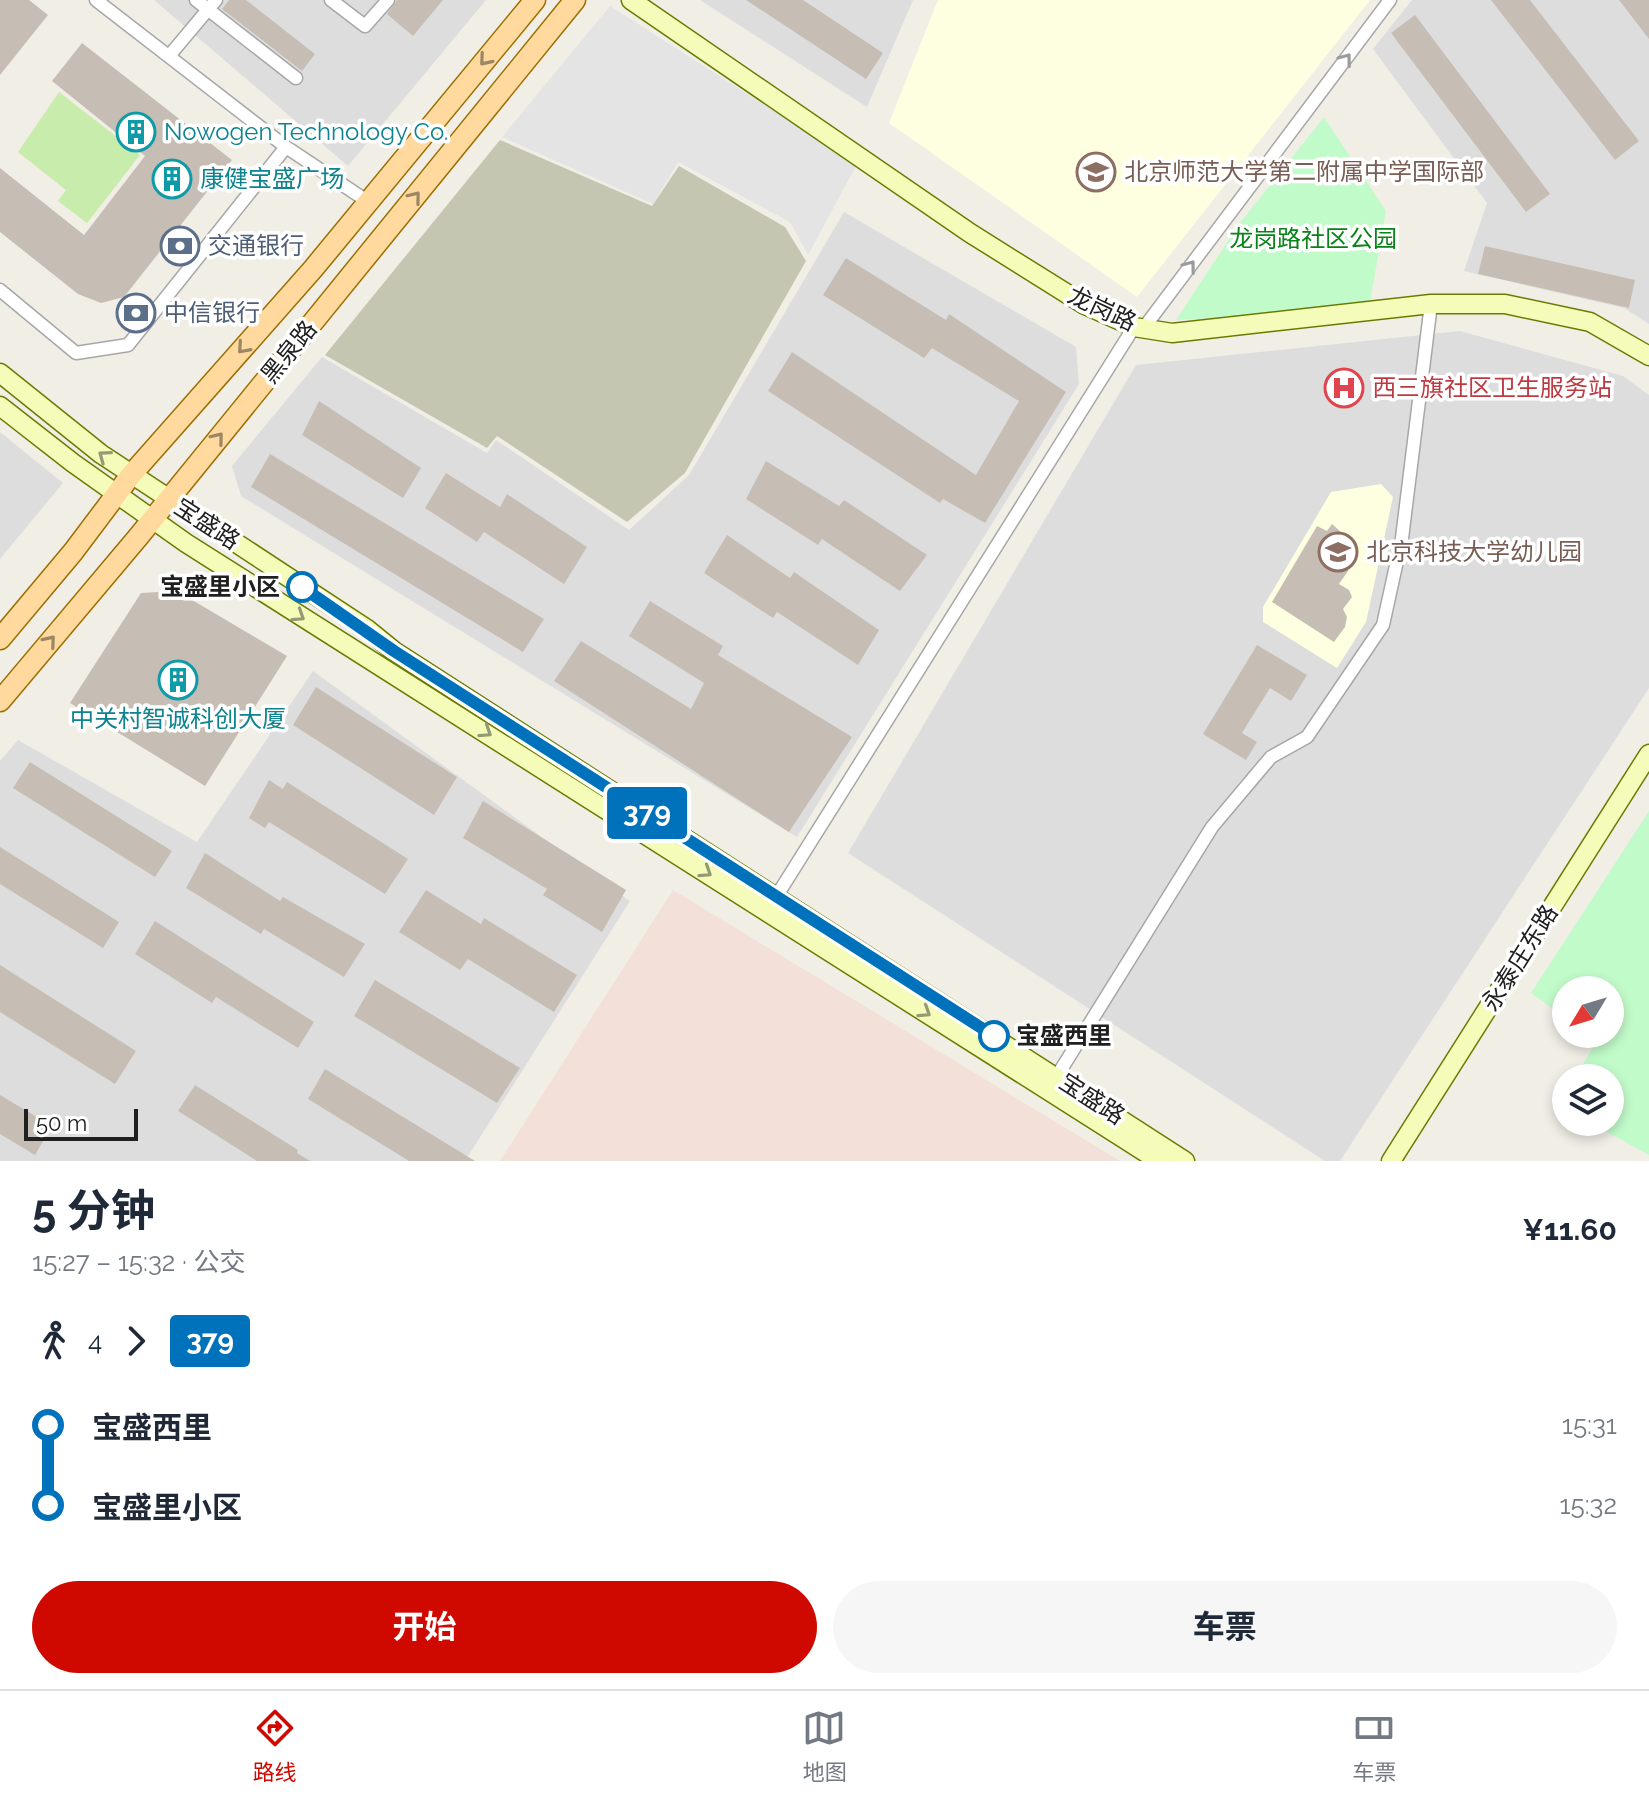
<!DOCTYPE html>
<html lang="zh">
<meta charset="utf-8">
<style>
:root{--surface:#fff;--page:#f6f6f7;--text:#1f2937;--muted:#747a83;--line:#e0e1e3;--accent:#d00900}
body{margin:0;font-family:Raleway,"Noto Sans SC",sans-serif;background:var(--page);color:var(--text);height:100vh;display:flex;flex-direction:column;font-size:30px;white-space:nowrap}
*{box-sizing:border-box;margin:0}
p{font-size:26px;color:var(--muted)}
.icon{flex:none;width:44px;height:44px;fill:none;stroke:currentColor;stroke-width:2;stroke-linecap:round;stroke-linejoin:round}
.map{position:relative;height:1161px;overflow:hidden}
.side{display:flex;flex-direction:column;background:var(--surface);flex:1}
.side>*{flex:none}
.badge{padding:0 16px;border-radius:6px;font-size:28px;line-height:52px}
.needle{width:52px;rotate:232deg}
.buttons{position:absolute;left:1552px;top:976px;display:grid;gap:16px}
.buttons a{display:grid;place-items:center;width:72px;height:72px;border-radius:50%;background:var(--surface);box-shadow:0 4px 12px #0003;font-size:40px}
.scale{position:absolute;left:24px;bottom:20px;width:114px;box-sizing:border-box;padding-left:8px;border:4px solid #202020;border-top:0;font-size:22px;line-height:28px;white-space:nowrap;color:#202020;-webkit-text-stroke:6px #fff;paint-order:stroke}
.map>.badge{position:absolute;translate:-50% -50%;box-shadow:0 0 0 4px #fff}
.legs{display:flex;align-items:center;gap:12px;height:88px;padding:0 32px;font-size:26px}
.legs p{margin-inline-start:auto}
.head{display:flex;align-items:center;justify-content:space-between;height:136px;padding:0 32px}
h1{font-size:44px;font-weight:700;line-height:60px}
.button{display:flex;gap:16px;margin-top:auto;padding:16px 32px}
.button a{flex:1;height:92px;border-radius:48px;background:var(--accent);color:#fff;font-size:32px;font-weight:700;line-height:92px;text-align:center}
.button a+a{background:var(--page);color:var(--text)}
ul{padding:0 32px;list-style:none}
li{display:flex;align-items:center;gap:28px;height:80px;font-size:30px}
li i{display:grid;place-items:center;width:12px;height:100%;margin:0 10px;background:currentColor}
li i::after{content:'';width:20px;height:20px;margin:-10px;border:6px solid;border-radius:50%;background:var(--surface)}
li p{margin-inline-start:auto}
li:first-child i{background:linear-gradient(#0000 50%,currentColor 0)}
li:last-child i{background:linear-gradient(currentColor 50%,#0000 0)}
.tab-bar{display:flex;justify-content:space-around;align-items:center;height:112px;border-top:2px solid var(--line);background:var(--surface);font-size:22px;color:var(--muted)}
.tab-bar a{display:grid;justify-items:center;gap:4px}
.tab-bar .selected{color:var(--accent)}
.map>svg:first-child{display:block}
</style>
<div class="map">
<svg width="1649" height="1161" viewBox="0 0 1649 1161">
<rect width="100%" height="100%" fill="#f1eee6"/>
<path fill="#dedddd" d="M154 0H486L348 166Z
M700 0H913L867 107Z
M1412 0H1649V324L1624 308 1464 271 1487 203 1373 49Z
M844 212 1076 347 1079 384 797 837 241 496 232 466 322 357 487 453 496 440 629 530 689 475Z
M1460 331 1623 376 1649 395V688L1340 1161H1325L848 853 1136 365Z
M0 432 63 483 0 559Z
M313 671 630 901 465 1161H0V761L18 740 197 842Z"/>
<path fill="#feffe1" d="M938 0H1370L1137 297 889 123Z
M1381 484 1393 497 1366 622 1337 668 1263 622V607L1331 492Z"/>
<path fill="#f3e1d9" d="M673 890 1120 1161H500Z"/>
<path fill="#c5c6b1" d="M500 140 652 206 679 166 785 227 806 261 685 473 627 522 497 436 487 448 325 355Z"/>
<path fill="#c8ecab" d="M59 92 140 155 87 223 58 201 66 190 18 152Z"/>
<path fill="#c2fbca" d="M1324 117 1386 211 1370 302 1273 315 1176 320 1239 224Z
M1649 811V1155L1589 1122H1610V1078H1575L1597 1040 1589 1034H1610V990H1566V1018L1531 993Z"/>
<path fill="#e4e4e4" d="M610 6 857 164 808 255 790 222 678 162 653 204 502 137Z"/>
<path fill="#c6beb5" d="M0 0H29L48 15 0 75Z
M229 0H246L315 54 302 71 222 9Z
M397 0H443L413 36 387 14Z
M746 0H803L883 53 866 79Z
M1491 0H1530L1639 141 1615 160Z
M1619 0H1649V39Z
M1415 15 1550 194 1526 212 1391 33Z
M82 43 232 160 124 297 101 303 78 294 0 232V168L84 235 145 156 52 81Z
M1485 246 1635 280 1629 308 1478 274Z
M846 258 946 320 949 314 1066 392 985 523 943 499 940 503 768 391 792 352 976 475 1019 401 932 348 924 358 823 295Z
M319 401 421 468 403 498 302 435Z
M270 454 544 619 523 652 251 487Z
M766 461 839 506 844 500 927 555 900 591 822 539 818 545 746 499Z
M446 473 500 507 507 494 587 547 564 584 484 532 477 542 425 508Z
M1332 524 1342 533 1346 543 1337 555 1347 562 1348 571 1339 584 1349 590 1352 597 1343 609 1347 617 1345 627 1334 642 1272 602 1317 526 1327 531Z
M727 535 790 578 794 572 879 630 858 665 777 612 773 618 704 573Z
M177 591 287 656 205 786 70 703 141 593Z
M650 601 723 646 718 655 852 737 789 832 554 681 581 641 691 709 704 683 629 636Z
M1257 645 1307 675 1291 701 1270 688 1242 733 1257 742 1246 760 1203 734Z
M316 687 457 777 434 815 293 725Z
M30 762 172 851 155 877 13 788Z
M269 780 283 789 287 782 408 859 385 894 269 822 265 828 249 818Z
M483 801 626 890 602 932 543 895 547 889 463 838Z
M0 847 119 922 103 948 0 884Z
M205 853 280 901 283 897 365 944 344 977 264 929 261 934 186 888Z
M426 890 481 924 484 918 577 975 554 1012 468 959 460 970 399 932Z
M155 921 314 1022 298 1048 216 997 212 1003 135 954Z
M0 965 136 1051 115 1084 0 1012Z
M375 980 520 1068 497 1103 354 1016Z
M325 1069 475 1161H409L308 1099Z
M195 1085 298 1150 297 1153 310 1161H257L178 1111Z
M0 1095 52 1126 35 1155 0 1134Z"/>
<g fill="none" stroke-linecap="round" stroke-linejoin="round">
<defs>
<path id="street" d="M96 0 286 147 367 201
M196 0 296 78
M331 0 365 26 388 0
M169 56 216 0
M0 290 76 353 128 345 286 147
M1143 329 1390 0
M776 897 1134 327
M1057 1076 1212 827 1271 757 1307 737 1383 625 1402 538 1431 304"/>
<path id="secondary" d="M631 0 970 233 1085 305 1134 327 1172 333 1431 304H1505L1590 322 1649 356
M0 373 101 454 367 629 394 651 1185 1161
M0 406 73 463 186 543 1159 1161
M1391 1161 1649 754"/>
<path id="primary" d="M0 639 73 552 131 475 313 269 535 0
M0 701 139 536 575 0"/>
</defs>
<use href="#street" stroke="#a7a7a7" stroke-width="15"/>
<use href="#secondary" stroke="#697c01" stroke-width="21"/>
<use href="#primary" stroke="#9c6f00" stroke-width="23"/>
<use href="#street" stroke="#fff" stroke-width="12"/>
<use href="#secondary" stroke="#f5fcb9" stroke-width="18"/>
<use href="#primary" stroke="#ffd99d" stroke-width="20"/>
</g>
<defs><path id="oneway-chevron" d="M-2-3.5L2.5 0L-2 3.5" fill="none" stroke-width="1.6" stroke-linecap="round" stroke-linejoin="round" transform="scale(2)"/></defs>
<g stroke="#9b9b9b">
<use href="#oneway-chevron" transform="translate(1346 59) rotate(-53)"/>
<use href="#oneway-chevron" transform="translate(1190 266) rotate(-53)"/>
</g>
<g stroke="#9b8665">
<use href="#oneway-chevron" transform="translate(485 60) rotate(130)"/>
<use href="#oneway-chevron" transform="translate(415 197) rotate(-51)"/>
<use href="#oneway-chevron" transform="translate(243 348) rotate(131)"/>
<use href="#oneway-chevron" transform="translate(218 438) rotate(-51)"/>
<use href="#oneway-chevron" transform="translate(50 641) rotate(-50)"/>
</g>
<g stroke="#959974">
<use href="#oneway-chevron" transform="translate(104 456) rotate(-144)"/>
<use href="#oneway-chevron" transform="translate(299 616) rotate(33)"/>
<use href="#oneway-chevron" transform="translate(486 732) rotate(33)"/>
<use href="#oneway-chevron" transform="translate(706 872) rotate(33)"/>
<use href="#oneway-chevron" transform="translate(925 1012) rotate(33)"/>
</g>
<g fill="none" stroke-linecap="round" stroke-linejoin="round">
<defs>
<path id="line-1" d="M302 587 394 651 994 1036"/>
</defs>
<use href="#line-1" stroke="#fff" stroke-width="18"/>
<use href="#line-1" stroke="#0072bc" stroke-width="12"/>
</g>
<defs>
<symbol id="building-ring" viewBox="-11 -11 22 22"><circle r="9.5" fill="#fff" stroke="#0f9aa8" stroke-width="1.5"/><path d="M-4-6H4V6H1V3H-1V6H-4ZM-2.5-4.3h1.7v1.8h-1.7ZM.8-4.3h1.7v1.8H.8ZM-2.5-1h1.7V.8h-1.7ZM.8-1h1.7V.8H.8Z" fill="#0f9aa8"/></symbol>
<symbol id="school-ring" viewBox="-11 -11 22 22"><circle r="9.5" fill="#fff" stroke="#8d6e63" stroke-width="1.5"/><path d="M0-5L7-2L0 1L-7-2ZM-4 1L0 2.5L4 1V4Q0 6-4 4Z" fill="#8d6e63"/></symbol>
<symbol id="bank-ring" viewBox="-11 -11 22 22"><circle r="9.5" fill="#fff" stroke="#5c6f8a" stroke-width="1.5"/><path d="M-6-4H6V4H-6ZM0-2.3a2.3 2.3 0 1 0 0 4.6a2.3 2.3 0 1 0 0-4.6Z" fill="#5c6f8a"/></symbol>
<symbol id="hospital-ring" viewBox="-11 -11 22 22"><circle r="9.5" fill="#fff" stroke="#e0444e" stroke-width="1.5"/><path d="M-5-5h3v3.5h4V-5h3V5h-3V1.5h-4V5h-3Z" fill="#e0444e"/></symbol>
</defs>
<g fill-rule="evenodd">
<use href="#building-ring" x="114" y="110" width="44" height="44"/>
<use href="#school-ring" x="1074" y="150" width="44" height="44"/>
<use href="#building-ring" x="150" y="157" width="44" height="44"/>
<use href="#bank-ring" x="158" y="224" width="44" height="44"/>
<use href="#bank-ring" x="114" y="291" width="44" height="44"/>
<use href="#hospital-ring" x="1322" y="366" width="44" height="44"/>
<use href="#school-ring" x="1316" y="530" width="44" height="44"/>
<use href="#building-ring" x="156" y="658" width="44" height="44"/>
</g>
<g fill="#fff" stroke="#0072bc" stroke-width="4">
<circle cx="302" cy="587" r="14"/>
<circle cx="994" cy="1036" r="14"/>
</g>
<g text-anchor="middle" stroke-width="7" stroke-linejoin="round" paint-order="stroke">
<g font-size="24" fill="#0d838f" stroke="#fff" text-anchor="start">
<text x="164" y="140">Nowogen Technology Co.</text>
<text x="200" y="187">康健宝盛广场</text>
<text x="178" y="727" text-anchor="middle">中关村智诚科创大厦</text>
</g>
<g font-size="24" fill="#785e54" stroke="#fff" text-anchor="start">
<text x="1124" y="180">北京师范大学第二附属中学国际部</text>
<text x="1366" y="560">北京科技大学幼儿园</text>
</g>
<g font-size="24" fill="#088318" stroke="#fff">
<text x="1313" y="247">龙岗路社区公园</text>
</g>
<g font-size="24" fill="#4e5e75" stroke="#fff" text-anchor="start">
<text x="208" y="254">交通银行</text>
<text x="164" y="321">中信银行</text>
</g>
<g font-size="24" fill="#202020" stroke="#fff">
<text transform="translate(1102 309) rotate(25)" y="8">龙岗路</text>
<text transform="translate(289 352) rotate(-51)" y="8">黑泉路</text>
<text transform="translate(207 524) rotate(33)" y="8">宝盛路</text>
<text transform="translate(1520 958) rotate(-58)" y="8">永泰庄东路</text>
<text transform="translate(1092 1099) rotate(33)" y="8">宝盛路</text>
</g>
<g font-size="24" fill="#be3a42" stroke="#fff" text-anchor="start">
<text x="1372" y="396">西三旗社区卫生服务站</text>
</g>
<g font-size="24" font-weight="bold" fill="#202020" stroke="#fff" text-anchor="end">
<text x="280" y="595">宝盛里小区</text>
<text x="1016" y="1044" text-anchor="start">宝盛西里</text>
</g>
</g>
</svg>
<div class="buttons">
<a><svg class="needle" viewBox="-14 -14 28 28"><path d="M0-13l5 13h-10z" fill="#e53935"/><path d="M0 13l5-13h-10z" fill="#747a83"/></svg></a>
<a><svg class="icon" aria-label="layers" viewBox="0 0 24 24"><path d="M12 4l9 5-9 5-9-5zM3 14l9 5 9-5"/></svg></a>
</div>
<div class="scale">50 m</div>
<b class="badge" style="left:647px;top:813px;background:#0072bc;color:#fff">379</b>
</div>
<section class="side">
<div class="head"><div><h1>5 分钟</h1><p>15:27 – 15:32 · 公交</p></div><b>¥11.60</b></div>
<div class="legs"><svg class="icon" aria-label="walk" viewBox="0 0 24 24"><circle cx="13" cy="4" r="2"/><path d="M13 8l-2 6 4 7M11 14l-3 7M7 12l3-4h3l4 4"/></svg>4<svg class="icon" aria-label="forward" viewBox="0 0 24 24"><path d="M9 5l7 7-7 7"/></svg><b class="badge" style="background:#0072bc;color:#fff">379</b></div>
<ul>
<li><i style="color:#0072bc"></i><b>宝盛西里</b><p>15:31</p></li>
<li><i style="color:#0072bc"></i><b>宝盛里小区</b><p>15:32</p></li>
</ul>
<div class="button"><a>开始</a><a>车票</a></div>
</section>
<nav class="tab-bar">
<a class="selected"><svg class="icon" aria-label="directions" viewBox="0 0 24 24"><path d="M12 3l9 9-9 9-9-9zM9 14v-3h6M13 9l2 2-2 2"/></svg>路线</a>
<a><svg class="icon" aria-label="map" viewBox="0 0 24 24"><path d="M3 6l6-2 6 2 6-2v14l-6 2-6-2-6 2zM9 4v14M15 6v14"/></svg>地图</a>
<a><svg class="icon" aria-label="tickets" viewBox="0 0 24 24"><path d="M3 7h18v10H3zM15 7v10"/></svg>车票</a>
</nav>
